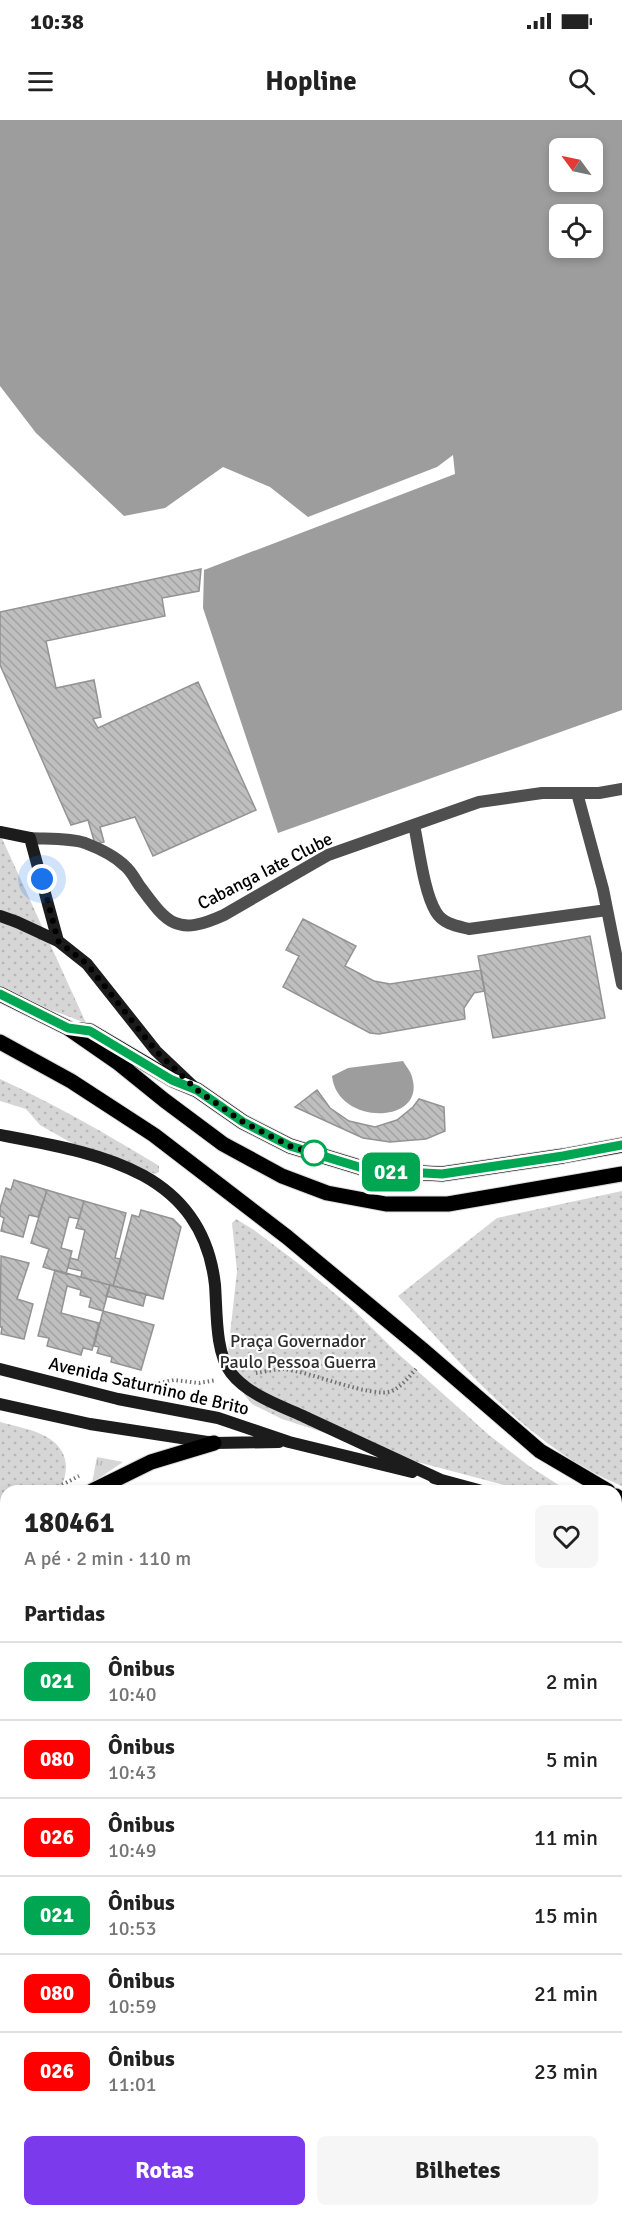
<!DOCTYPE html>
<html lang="pt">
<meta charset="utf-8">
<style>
:root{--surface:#fff;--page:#f6f6f6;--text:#222;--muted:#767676;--line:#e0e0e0;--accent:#7c3aed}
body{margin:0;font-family:Signika,sans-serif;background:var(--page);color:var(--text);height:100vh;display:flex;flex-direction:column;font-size:22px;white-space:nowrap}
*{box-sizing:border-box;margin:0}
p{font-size:20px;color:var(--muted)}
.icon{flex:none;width:33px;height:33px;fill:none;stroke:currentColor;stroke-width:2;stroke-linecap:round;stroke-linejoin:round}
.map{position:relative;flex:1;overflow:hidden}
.details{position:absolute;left:0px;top:1365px;width:622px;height:732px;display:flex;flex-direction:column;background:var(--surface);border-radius:18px 18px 0 0;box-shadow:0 3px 9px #0003}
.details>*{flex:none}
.badge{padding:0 12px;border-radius:9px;font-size:21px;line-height:39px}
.needle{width:39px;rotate:303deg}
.tools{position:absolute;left:549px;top:18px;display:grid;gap:12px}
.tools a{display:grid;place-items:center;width:54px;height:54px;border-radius:9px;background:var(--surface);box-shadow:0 3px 9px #0003;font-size:30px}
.you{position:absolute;width:30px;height:30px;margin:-15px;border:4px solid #fff;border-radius:50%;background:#1a73e8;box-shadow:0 0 0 9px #1a73e833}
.map>.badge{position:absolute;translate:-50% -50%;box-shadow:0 0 0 3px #fff}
h2{padding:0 24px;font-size:22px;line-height:54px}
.round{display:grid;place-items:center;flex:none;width:63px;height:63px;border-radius:9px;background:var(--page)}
.headline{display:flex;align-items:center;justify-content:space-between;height:102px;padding:0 24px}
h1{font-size:28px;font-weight:800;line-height:45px}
.primary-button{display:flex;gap:12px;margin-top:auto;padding:12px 24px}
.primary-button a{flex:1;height:69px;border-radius:9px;background:var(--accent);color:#fff;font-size:24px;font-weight:800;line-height:69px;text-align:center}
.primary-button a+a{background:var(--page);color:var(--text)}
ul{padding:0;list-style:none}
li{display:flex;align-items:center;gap:18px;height:78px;padding:0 24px;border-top:2px solid var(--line)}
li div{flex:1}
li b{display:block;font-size:22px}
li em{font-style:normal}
li .badge{min-width:66px;font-weight:700;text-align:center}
.status{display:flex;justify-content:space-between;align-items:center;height:42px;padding:0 30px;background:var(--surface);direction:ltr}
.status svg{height:16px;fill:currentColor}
header{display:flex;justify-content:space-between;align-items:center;height:78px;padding:0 24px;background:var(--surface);font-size:27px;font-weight:800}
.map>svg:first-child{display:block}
</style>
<div class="status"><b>10:38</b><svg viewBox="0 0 49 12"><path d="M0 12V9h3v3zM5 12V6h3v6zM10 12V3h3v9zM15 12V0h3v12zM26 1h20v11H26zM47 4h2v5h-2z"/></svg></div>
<header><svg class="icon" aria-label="menu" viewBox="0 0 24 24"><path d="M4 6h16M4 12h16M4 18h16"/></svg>Hopline<svg class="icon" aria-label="search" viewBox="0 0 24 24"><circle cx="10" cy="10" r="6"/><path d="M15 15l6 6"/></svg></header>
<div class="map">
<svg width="622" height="2097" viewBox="0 0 622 2097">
<defs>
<pattern id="grass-tufts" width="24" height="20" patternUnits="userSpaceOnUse" patternTransform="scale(1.5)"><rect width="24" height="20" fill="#d6d6d6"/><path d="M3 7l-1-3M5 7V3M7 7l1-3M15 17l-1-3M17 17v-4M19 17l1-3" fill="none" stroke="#b6b6b6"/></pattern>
<pattern id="park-dots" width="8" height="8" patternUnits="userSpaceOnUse" patternTransform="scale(1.5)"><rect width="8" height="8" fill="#d6d6d6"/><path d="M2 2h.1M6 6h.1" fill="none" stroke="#b6b6b6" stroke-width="1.8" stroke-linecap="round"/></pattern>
<pattern id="building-back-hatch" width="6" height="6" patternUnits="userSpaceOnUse" patternTransform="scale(1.5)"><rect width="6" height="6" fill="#bfbfbf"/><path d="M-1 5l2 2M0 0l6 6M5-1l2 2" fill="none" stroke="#a2a2a2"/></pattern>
</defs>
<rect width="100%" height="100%" fill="#fff"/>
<path fill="url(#grass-tufts)" d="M97 1337 123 1342 92 1363Z"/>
<path fill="url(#park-dots)" d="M0 714 86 903 3 872 0 878Z
M0 959C54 984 105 1013 156 1044L159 1046V1052L155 1054 92 1033 68 1021 40 1005 26 989 0 981Z
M622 1071V1366C529 1328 465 1247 398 1176L497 1098Z
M236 1099 254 1110 299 1144 350 1186 394 1230 489 1315 529 1346 568 1371H527L406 1339 282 1299 252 1284 236 1264 228 1233 237 1151 232 1103Z
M0 1302C25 1309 63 1313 66 1345 66 1355 64 1364 57 1371H6V1417L0 1422Z"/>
<path fill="#9d9d9d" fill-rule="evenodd" d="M0 0H622V590L278 713 203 488 204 450 455 354 453 335 437 347 308 397 270 367 223 347 165 388 124 396 36 313 0 266ZM560 28H592V62H560ZM560 94H592V128H560Z
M403 941C406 946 411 952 412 957 427 1005 337 1006 332 956L348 948Z
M622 1878V2097H414L420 2091H616V1884Z"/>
<path fill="url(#building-back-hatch)" stroke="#939393" stroke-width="1.5" d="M201 449 199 471 162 478 165 496 46 521 56 568 94 560 101 597 93 599 98 608 198 562 256 690 153 736 135 697 100 707 104 722 95 724 88 700 71 705 0 545V492Z
M303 799 356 826 345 846 374 861 390 864 481 850 485 871 474 873 464 888 465 899 379 914 370 913 283 867 299 836 286 830Z
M590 816 605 898 493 918 478 836Z
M317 970 330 988 349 1001 375 1007 397 1000 413 987 419 979 444 987 445 1011 426 1019 390 1022 363 1018 295 987Z
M14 1060 47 1070 38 1097 29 1095 23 1117 1 1111 4 1098 0 1096V1088L6 1068 11 1070Z
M47 1070 84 1081 79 1099 69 1097 61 1128 72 1131 66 1154 43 1147 49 1129 31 1123Z
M84 1081 126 1093 115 1138 121 1139 113 1166 81 1157 82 1151 68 1148 70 1138 78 1140 85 1110 76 1108Z
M141 1090 173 1099 181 1107 163 1179 113 1166 132 1095 139 1097Z
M1 1136 29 1143 17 1179 33 1184 24 1219 1 1214 2 1207H0Z
M55 1150 110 1165 103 1191 89 1187 91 1178 80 1175 81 1170 67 1166 61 1193 99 1203 92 1230 83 1228 81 1235 47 1226 49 1218 38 1216Z
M110 1165 146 1174 143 1186 106 1176Z
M103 1191 154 1205 141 1250 111 1242 112 1237 97 1233 99 1227 94 1226Z
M616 1441 622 1442V1535L616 1534Z
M6 1527V1569L0 1568V1551Z
M616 1609 621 1610 622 1623V1696L616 1697Z
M0 1720 6 1722V1744L0 1743Z
M616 1735 622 1737V1771L616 1779Z
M0 1834 6 1835V1893L0 1891Z"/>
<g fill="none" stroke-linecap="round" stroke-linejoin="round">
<defs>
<path id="primary" d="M0 874 68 908 117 942 164 980 223 1024 282 1056 327 1073 386 1084H448L622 1054
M81 910 90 911 173 960 197 970 243 1002 290 1026 369 1050 442 1054 563 1036 622 1025
M0 922 71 961 154 1015 287 1117 423 1230 540 1331 608 1371
M92 1371 151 1342 214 1323
M616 1376 622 1380
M0 1441 6 1434"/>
</defs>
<use href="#primary" stroke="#dbdbdb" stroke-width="17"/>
<path stroke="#717171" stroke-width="4" stroke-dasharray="1.5 3" stroke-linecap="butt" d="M256 1253C264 1252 275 1249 283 1249 310 1251 372 1279 392 1271 402 1266 409 1257 416 1249
M150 1265 174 1260 199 1263 216 1260
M50 1371 79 1356
M0 1412 6 1407
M616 1433 622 1434"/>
<path stroke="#4f4f4f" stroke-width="12" d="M577 673 603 769 622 864
M414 705C419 728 424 773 436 792 443 804 457 806 469 809L607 790
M30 718C46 719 71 718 85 723 98 728 116 737 125 746 131 751 135 759 139 765 167 803 176 817 224 795L328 735 479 682 542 673H599L622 669
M616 1546 622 1548
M0 1914 6 1915"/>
<path stroke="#1c1c1c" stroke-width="12" d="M0 712 30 718 58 821
M0 796 17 802 58 821 87 844 156 931 194 967
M0 1015C95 1033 202 1048 215 1165 217 1190 215 1233 231 1253 248 1275 281 1286 305 1297 350 1318 396 1339 441 1360
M0 1249 118 1279 218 1298 289 1322 412 1352
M0 1284 90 1304 214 1323 279 1322
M434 1358 482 1371
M616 1403 622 1404"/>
<use href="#primary" stroke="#000" stroke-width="15"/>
</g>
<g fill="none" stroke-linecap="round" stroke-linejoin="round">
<defs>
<path id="line" d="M0 874 68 908 90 911 172 960 197 970 243 1002 290 1026 369 1050 442 1054 563 1036 622 1025"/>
</defs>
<use href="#line" stroke="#fff" stroke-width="14"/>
<use href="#line" stroke="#00a651" stroke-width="9"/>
<path stroke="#000" stroke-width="6" stroke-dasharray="0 10.8" d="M42 759 58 821 87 844 156 931 197 970 243 1002 290 1026 314 1033"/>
</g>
<circle fill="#fff" stroke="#00a651" stroke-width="3" cx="314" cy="1033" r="12"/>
<g text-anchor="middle" stroke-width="4.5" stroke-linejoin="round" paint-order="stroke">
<g font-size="18" fill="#000" stroke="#fff">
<text transform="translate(265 751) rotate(-27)" y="6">Cabanga Iate Clube</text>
<text transform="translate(149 1266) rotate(13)" y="6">Avenida Saturnino de Brito</text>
</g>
<g font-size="18" fill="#2d2d2d" stroke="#fff">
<text x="298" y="1227">Praça Governador<tspan x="298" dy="21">Paulo Pessoa Guerra</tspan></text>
</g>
</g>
</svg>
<div class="tools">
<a><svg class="needle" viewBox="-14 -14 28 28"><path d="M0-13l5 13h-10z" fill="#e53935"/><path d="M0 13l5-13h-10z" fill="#767676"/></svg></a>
<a><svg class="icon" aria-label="locate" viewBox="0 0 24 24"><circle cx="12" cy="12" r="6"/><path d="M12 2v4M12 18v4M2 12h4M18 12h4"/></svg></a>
</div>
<div class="you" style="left:42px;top:759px"></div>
<b class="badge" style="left:391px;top:1052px;background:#00a651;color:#fff">021</b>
<section class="details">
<div class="headline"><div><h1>180461</h1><p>A pé · 2 min · 110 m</p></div><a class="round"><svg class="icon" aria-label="heart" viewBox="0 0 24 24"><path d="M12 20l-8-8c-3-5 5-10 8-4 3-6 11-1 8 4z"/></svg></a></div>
<h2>Partidas</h2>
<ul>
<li><span class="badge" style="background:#00a651;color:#fff">021</span><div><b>Ônibus</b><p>10:40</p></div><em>2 min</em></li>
<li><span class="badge" style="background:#f00;color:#fff">080</span><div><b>Ônibus</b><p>10:43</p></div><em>5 min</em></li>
<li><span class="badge" style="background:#f00;color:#fff">026</span><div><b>Ônibus</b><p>10:49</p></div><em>11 min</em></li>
<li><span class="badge" style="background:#00a651;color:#fff">021</span><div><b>Ônibus</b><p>10:53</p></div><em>15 min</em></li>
<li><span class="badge" style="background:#f00;color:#fff">080</span><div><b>Ônibus</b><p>10:59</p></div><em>21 min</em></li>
<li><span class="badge" style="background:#f00;color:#fff">026</span><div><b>Ônibus</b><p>11:01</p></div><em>23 min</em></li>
</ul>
<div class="primary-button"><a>Rotas</a><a>Bilhetes</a></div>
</section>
</div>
